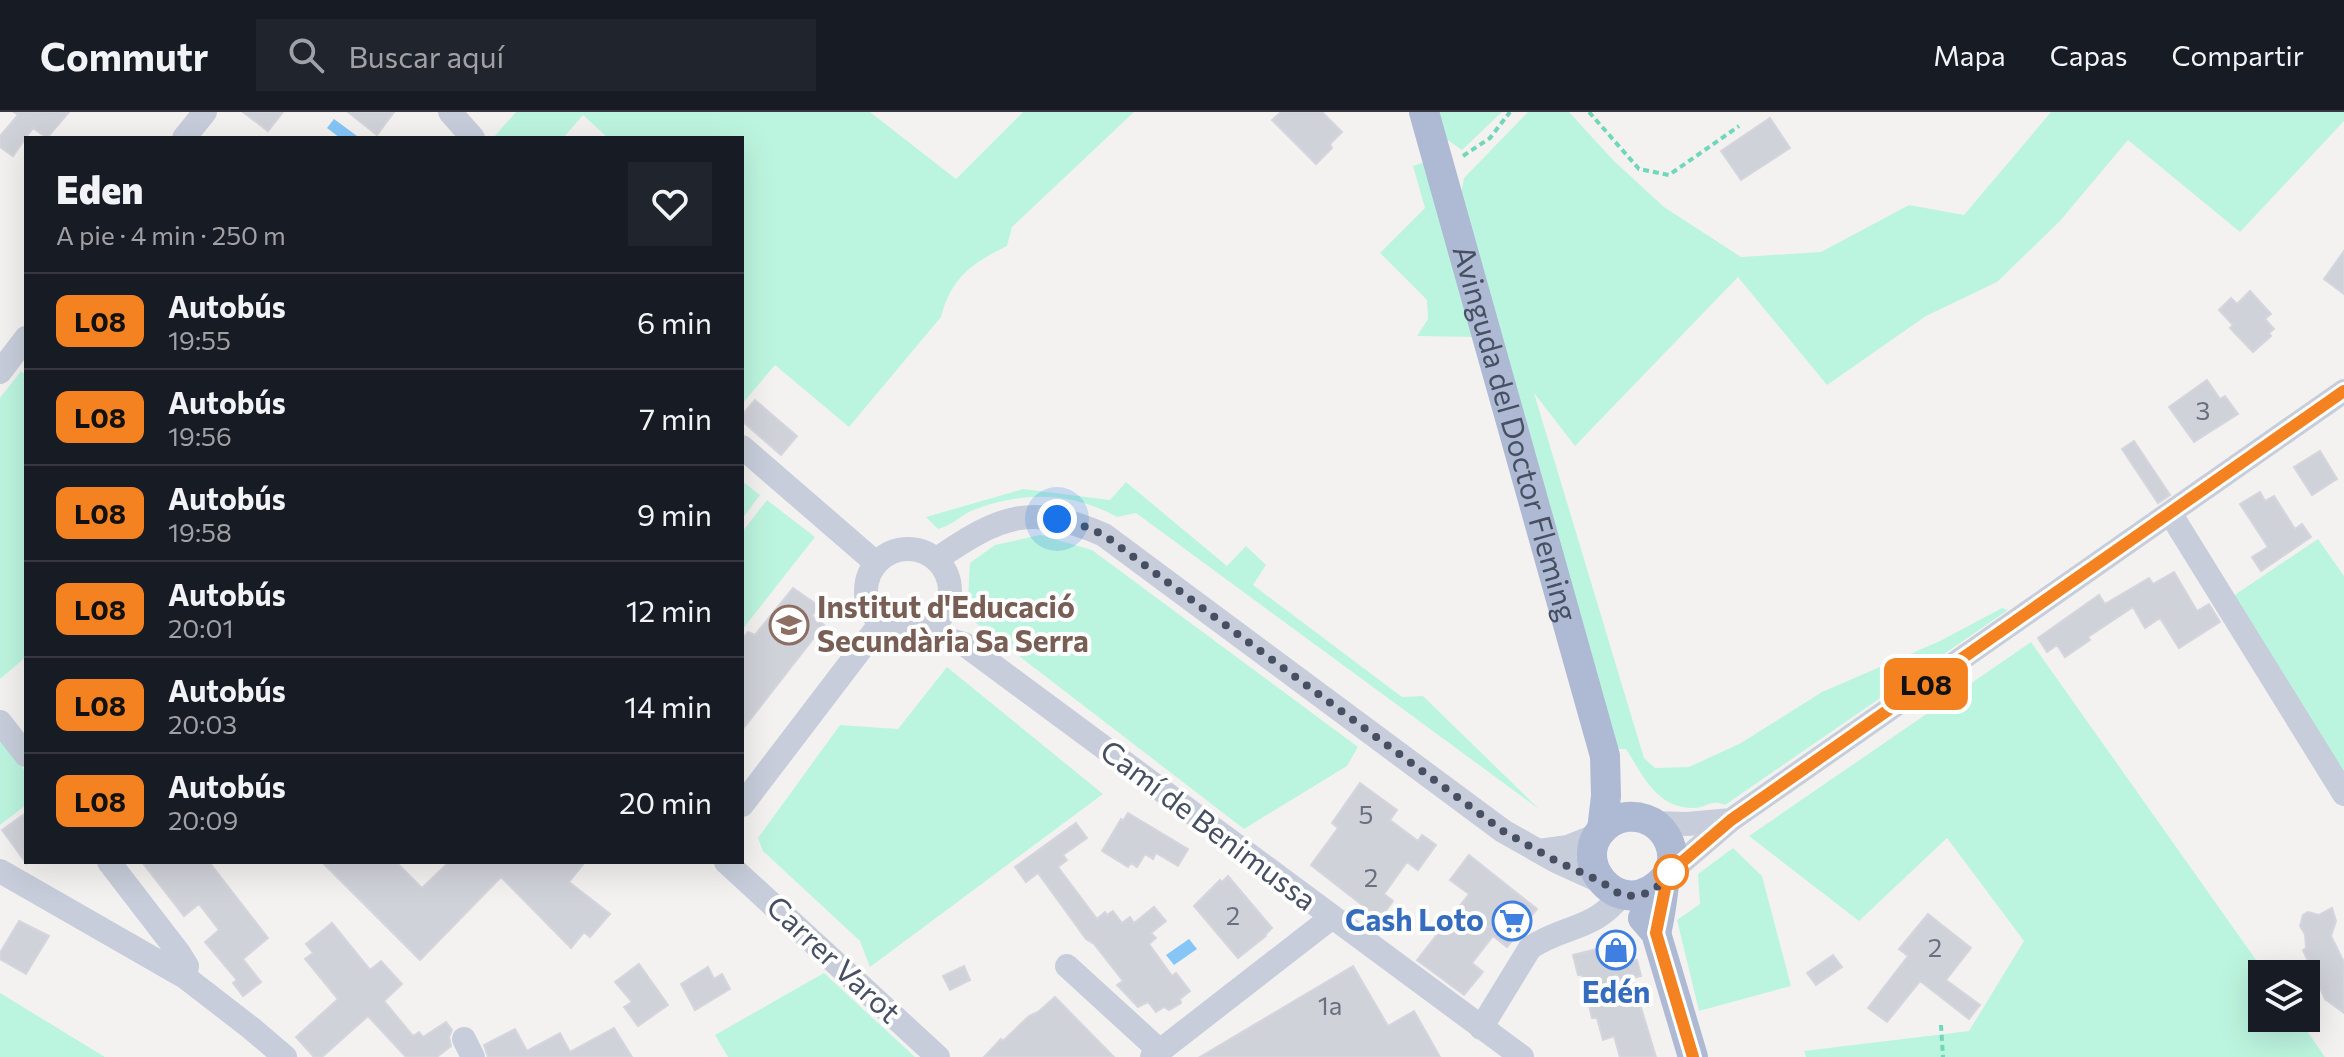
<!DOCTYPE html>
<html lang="es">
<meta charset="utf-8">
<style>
:root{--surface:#171b24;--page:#20242c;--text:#f1f3f6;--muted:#9ea1a6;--line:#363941}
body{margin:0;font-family:Commissioner,sans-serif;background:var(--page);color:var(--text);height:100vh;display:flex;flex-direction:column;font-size:30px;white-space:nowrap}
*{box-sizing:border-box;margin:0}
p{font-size:26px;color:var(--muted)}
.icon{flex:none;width:44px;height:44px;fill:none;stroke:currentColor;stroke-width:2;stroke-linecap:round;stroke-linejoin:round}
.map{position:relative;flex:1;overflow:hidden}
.side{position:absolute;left:24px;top:24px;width:720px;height:728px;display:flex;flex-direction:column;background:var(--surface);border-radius:0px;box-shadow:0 8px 32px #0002}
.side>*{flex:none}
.badge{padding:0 16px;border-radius:12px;font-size:28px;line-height:52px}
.tools{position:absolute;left:2248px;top:848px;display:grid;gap:16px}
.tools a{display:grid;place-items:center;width:72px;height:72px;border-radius:0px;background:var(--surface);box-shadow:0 8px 32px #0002;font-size:40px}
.you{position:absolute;width:40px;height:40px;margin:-20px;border:6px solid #fff;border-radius:50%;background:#1a73e8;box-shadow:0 0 0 12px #1a73e833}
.map>.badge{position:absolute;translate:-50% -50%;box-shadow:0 0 0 4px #fff}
.round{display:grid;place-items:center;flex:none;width:84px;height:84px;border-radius:0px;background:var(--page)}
.summary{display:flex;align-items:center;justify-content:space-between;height:136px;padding:0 32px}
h1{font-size:38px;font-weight:800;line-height:60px}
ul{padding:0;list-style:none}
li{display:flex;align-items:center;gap:24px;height:96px;padding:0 32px;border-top:2px solid var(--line)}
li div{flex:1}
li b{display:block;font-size:30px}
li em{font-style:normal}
li .badge{min-width:88px;font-weight:700;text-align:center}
header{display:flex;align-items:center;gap:48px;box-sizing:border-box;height:112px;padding:0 40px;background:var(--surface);border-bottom:2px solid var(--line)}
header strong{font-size:38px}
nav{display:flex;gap:44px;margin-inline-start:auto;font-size:28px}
.search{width:560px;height:72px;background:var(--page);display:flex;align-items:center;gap:20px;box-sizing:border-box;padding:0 28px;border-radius:0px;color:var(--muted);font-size:30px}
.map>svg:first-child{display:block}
</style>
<header>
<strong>Commutr</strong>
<div class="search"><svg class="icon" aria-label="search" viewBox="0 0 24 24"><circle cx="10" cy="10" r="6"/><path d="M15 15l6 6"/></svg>Buscar aquí</div>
<nav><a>Mapa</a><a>Capas</a><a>Compartir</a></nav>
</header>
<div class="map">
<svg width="2344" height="945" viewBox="0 0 2344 945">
<rect width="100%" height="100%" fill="#f4f2f1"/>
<path fill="#bcf5df" d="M516 0H870L956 67 1023 0H1134L1012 115 1007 134C972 151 951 166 941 205L849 315 775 253 742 292V26H608L583 3 563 26H493Z
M1438 0H1502L1462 38 1446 27Z
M1528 0H1569L1614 49 1664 95 1741 145 1821 140 1909 93 1964 103 2051 0H2344V9L2240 120 2128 28 2060 109 1997 170 1926 204 1827 273 1738 165 1575 334 1534 281 1644 646 1655 656 1689 655 1741 631 1822 580 1940 529 2002 496 2008 498 1725 693C1709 687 1709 695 1695 696 1656 697 1643 663 1626 637H1616L1460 87 1464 66Z
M1425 50 1476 225 1417 224 1428 207 1427 188 1380 141 1425 96 1413 54Z
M21 259 26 263V545L0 567V286Z
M742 369 760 383 742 407Z
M1126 370 1227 454 1246 434 1266 453 1253 473 1402 585 1423 584 1539 697 1136 401 1117 405C1071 379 1020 379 971 399 959 405 951 414 938 417L926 405 1023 377 1110 388Z
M767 388 815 425 742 518V420Z
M1040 423 1092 438 1358 635 1347 654 1244 717 967 504 970 451 995 433Z
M2318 427 2344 464V663L2233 484Z
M2031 530 2266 862H2262V906H2298L2325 945H1806L1804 939 1969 919 2024 829 1947 726 1859 809 1749 724Z
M947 555 1103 682 870 855 860 829 763 739 758 726 840 613 898 617Z
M0 627 26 660V693L0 713Z
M1733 736 1762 764 1791 874 1699 899 1677 808 1700 792 1698 762Z
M824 861 915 945H728L715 923Z
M0 881 105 945H0Z"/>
<path fill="#85c6f7" d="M334 7 357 24 356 26H340L327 16Z
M1189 827 1197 837 1174 853 1166 843Z"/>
<path fill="#d0d2d9" stroke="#d5d5dd" stroke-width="2" d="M14 0H69L47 26 33 16 13 44 0 35V24L18 3Z
M243 0H283L268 19Z
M348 0H394L377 23Z
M1281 0H1322L1342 20 1330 32 1332 36 1316 52 1272 8Z
M1770 6 1790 36 1741 68 1721 39Z
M2344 139V182L2324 167Z
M2250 179 2271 202 2265 207 2274 217 2269 221 2271 224 2253 240 2230 216 2233 213 2219 198 2231 186 2237 192Z
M2207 268 2220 287 2225 284 2238 302 2194 330 2169 295Z
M755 288 797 324 781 343 742 309V303Z
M2134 329 2170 383 2158 391 2122 337Z
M2320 339 2337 367 2312 383 2294 355Z
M2260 380 2265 389 2274 384 2295 417 2302 412 2311 425 2261 459 2252 445 2268 435 2240 392Z
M2174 460 2197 499 2209 492 2220 510 2179 536 2160 506 2145 516 2133 495 2088 525 2090 528 2065 545 2057 533 2047 540 2038 526 2099 483 2105 492 2149 466 2153 472Z
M793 476 819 494 812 504 824 513 742 618V527L748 520 755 523Z
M1360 671 1397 698 1390 708 1418 729 1422 723 1436 733 1418 758 1407 750 1384 782 1393 789 1380 807 1311 753 1338 716 1332 711Z
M26 701V751L2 718Z
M1128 701 1188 737 1178 754 1156 741 1153 747 1145 742 1137 755 1131 751 1128 755 1102 739 1121 707 1123 709Z
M1076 711 1087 726 1063 743 1067 748 1058 755 1097 807 1105 800 1107 803 1113 799 1122 811 1130 805 1134 811 1154 795 1166 809 1151 821 1156 826 1149 832 1172 864 1176 861 1190 879 1180 887 1181 891 1169 898 1164 895 1156 900 1148 890 1138 895 1117 873 1123 869 1094 832 1086 827 1038 761 1026 770 1015 755Z
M1469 743 1537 797 1507 835 1493 824 1472 851 1483 860 1464 883 1417 848 1469 782 1450 768Z
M142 750H209L268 826 243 847 261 870 243 884 233 871 237 868 205 830 219 818 199 792 184 804Z
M322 750H396L422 776 449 750H585L569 770 610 802 590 825 584 820 571 836 501 765 420 848Z
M1228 764 1272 816 1265 823 1266 824 1238 846 1194 794 1220 768 1222 770Z
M2332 796 2336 809 2331 824 2344 850V901L2325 887 2303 838 2306 836 2305 822 2300 814 2303 803 2308 800 2319 803Z
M1928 802 1971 836 1946 868 1980 893 1969 907 1920 869 1887 910 1868 896 1908 844 1899 837Z
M19 809 49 824 26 862 0 847V841Z
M332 811 370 858 381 849 402 872 384 889 413 924 419 920 423 925 446 910 452 918 449 925 451 934 437 945H406L368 904 322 945H314L296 925 338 887 305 847 313 841 306 832Z
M1628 829 1633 849 1637 848 1641 864 1632 866 1656 945H1620L1614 924 1603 928 1597 906H1592L1582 863H1578L1573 843Z
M1833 843 1842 855 1816 873 1807 861Z
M639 852 668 893 638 914 624 895 632 890 615 870Z
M964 854 970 868 950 878 943 864Z
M1353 854 1388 914 1414 899 1440 945H1200Z
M708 855 714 867 722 862 730 877 695 898 681 872Z
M1055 885 1114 945H984L1001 927 1003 929 1029 904 1038 900Z
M614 916 632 945H488L484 933 515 917 527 939 560 921 570 940Z"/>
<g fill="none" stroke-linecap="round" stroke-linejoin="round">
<path stroke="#70d7bb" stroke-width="4" stroke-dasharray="6 4" stroke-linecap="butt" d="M1589 0 1639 57 1669 63 1739 14
M1463 44 1490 26 1510 0
M1941 913 1943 945"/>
<path stroke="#c7cdda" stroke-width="24" d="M450 0 473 26
M184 26 205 0
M0 260 26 226
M742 335 876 451
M2170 401 2344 682
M866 479a42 42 0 1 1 84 0a42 42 0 1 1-84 0Z
M937 447C1001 403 1031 391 1104 423L1503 719 1556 749 1600 769
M934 514 940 525 964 532 1522 945
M0 610 26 643
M742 693 880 512
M1654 711 1687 712 1731 708
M1539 739 1568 735 1598 723
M109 750 179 841 187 854 185 865
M726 750 938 945
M0 759 185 865 251 916 285 945
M1668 762 1731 708 2344 279
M1067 854 1160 939
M1481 916 1530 836C1563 813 1594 819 1621 783
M464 927 473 945
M1152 945 1331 806"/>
<g stroke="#aeb9d3" stroke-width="30">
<path id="s1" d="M1424 0 1605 644 1606 684 1602 718"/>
<path d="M1643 806 1656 821 1693 945"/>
<path d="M1656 821C1660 806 1662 789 1664 773 1665 765 1670 758 1672 750 1674 732 1663 713 1645 707 1634 703 1620 704 1610 711 1562 743 1620 817 1665 766"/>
</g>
</g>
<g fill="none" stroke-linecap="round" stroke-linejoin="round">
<defs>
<path id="line" d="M1693 945 1656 821 1668 762 1731 708 2344 279"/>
</defs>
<use href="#line" stroke="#fff" stroke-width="18"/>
<use href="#line" stroke="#f58220" stroke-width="12"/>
<path stroke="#474f62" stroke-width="8" stroke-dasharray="0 14.4" d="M1057 407 1077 411 1104 423 1503 719 1556 749 1600 769 1621 783 1636 784 1647 781 1657 775 1671 760"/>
</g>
<defs>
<symbol id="university-ring" viewBox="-11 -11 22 22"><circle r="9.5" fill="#fff" stroke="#8d6e63" stroke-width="1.5"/><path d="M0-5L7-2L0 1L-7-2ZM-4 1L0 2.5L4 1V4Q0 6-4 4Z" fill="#8d6e63"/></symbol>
<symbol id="supermarket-ring" viewBox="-11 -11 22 22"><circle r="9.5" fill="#fff" stroke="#3f7fe0" stroke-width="1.5"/><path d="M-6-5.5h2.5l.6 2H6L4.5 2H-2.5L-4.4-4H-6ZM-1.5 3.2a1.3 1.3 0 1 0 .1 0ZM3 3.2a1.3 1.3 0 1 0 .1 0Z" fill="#3f7fe0"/></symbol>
<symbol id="shop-ring" viewBox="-11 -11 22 22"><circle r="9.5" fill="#fff" stroke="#3f7fe0" stroke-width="1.5"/><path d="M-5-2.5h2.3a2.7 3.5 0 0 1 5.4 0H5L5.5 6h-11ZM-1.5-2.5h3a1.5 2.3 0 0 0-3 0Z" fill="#3f7fe0"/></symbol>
</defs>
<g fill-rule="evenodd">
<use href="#university-ring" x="767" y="491" width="44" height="44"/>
<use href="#supermarket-ring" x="1490" y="787" width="44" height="44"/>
<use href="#shop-ring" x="1594" y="816" width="44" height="44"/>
</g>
<circle fill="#fff" stroke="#f58220" stroke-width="4" cx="1671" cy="760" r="16"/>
<g text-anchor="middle" stroke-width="8" stroke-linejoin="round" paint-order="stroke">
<g font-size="26" fill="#697080">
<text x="2203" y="308">3</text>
<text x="1366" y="712">5</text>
<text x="1371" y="775">2</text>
<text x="1233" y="813">2</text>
<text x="1935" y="845">2</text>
<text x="1330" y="903">1a</text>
</g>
<g font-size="30" fill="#474f62" stroke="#fff">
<text dy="10" stroke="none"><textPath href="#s1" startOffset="334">Avinguda del Doctor Fleming</textPath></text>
<text transform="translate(1208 714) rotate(37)" y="10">Camí de Benimussa</text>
<text transform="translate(833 848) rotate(43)" y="10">Carrer Varot</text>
</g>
<g font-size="30" font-weight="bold" fill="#785e54" stroke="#fff" text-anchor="start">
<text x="817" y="506">Institut d'Educació<tspan x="817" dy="34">Secundària Sa Serra</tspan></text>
</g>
<g font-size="30" font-weight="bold" fill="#366cbe" stroke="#fff" text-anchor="end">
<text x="1484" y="819">Cash Loto</text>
<text x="1616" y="891" text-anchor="middle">Edén</text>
</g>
</g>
</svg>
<div class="tools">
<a><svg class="icon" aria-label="layers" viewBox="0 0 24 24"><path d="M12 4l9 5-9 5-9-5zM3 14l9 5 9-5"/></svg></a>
</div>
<div class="you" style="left:1057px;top:407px"></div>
<b class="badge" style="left:1926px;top:572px;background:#f58220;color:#111">L08</b>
<section class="side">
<div class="summary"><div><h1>Eden</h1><p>A pie · 4 min · 250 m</p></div><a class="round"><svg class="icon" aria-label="heart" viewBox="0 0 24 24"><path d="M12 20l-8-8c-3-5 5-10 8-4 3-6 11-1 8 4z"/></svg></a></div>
<ul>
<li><span class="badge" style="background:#f58220;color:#111">L08</span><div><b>Autobús</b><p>19:55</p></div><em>6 min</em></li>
<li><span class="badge" style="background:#f58220;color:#111">L08</span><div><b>Autobús</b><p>19:56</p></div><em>7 min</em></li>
<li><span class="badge" style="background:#f58220;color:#111">L08</span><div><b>Autobús</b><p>19:58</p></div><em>9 min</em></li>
<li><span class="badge" style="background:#f58220;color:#111">L08</span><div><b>Autobús</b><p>20:01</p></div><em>12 min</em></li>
<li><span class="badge" style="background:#f58220;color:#111">L08</span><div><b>Autobús</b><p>20:03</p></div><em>14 min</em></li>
<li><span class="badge" style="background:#f58220;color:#111">L08</span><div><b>Autobús</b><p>20:09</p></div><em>20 min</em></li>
</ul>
</section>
</div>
